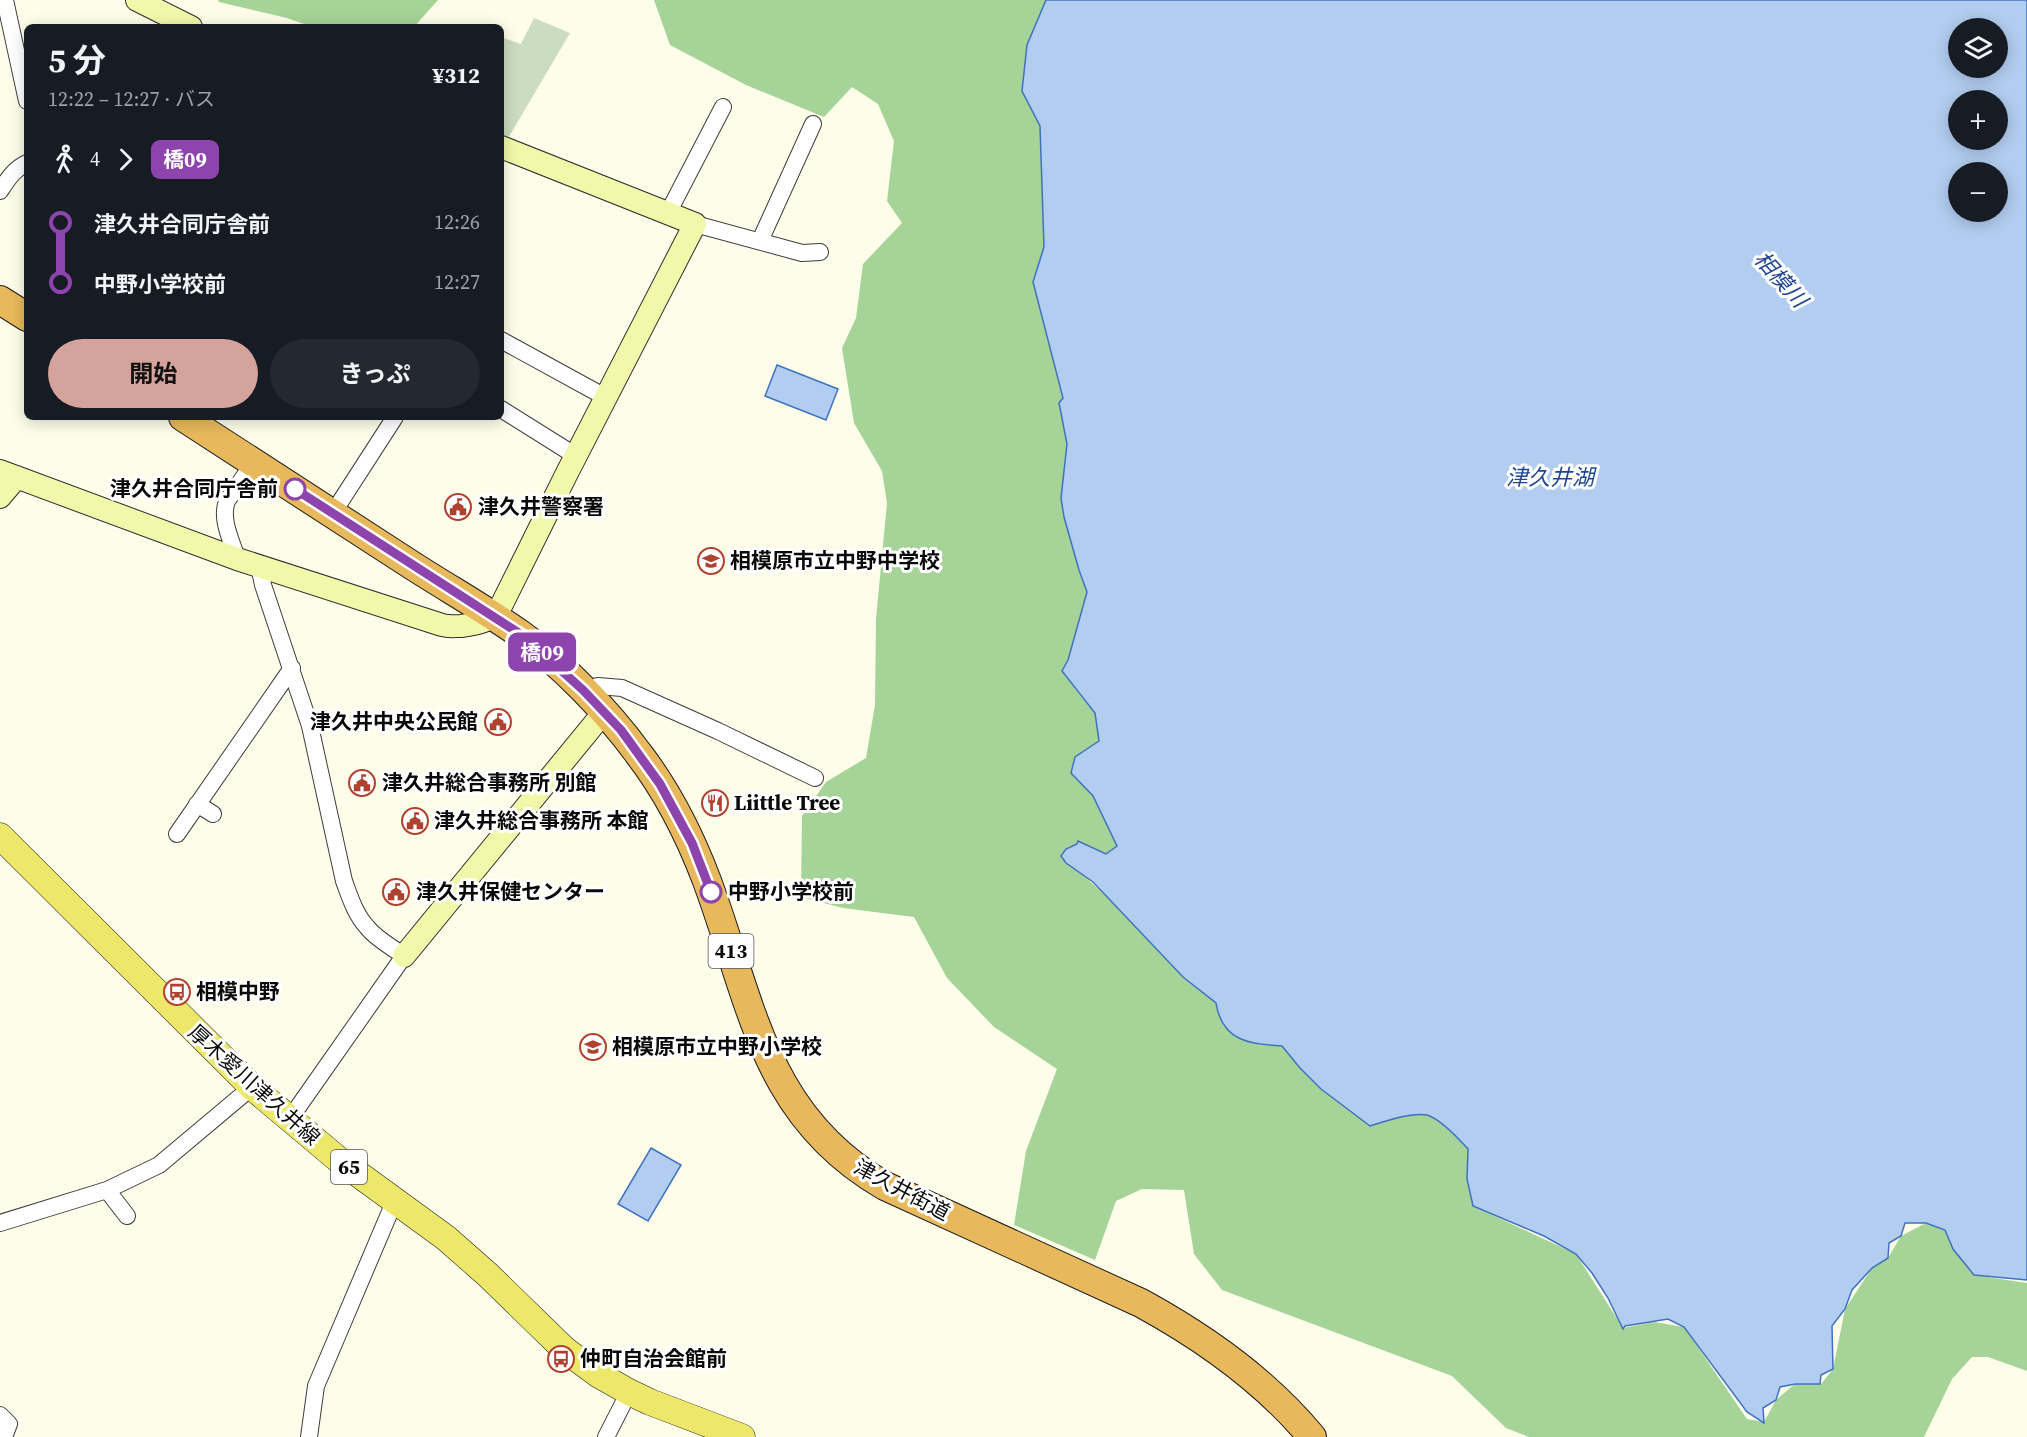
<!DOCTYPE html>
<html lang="ja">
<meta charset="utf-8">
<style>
:root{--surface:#171b24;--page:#242831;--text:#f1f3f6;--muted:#9ea1a6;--accent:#d3a39c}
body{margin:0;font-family:"Source Serif 4","Noto Sans JP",serif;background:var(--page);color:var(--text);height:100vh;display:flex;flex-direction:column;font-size:22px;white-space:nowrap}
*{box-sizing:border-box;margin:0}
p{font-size:20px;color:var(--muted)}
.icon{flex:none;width:33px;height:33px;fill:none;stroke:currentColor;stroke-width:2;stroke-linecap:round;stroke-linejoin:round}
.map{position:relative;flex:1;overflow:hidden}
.drawer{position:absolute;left:24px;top:24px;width:480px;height:396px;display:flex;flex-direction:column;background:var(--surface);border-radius:9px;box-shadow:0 3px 15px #0003}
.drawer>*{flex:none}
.badge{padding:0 12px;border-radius:9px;font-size:21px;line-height:39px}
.buttons{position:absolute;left:1948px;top:18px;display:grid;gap:12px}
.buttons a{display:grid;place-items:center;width:60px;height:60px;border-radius:50%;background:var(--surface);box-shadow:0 3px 15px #0003;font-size:30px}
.map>.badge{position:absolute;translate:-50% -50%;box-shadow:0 0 0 3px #fff}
.legs{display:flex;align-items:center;gap:9px;height:66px;padding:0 24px;font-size:20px}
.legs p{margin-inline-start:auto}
.head{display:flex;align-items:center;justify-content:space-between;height:102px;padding:0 24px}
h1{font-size:33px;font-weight:700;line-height:45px}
.button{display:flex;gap:12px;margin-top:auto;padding:12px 24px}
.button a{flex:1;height:69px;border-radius:36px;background:var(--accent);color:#111;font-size:24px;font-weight:700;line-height:69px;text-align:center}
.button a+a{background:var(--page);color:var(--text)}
ul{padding:0 24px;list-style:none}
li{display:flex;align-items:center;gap:21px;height:60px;font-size:22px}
li i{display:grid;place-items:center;width:9px;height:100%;margin:0 8px;background:currentColor}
li i::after{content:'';width:15px;height:15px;margin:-8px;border:4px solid;border-radius:50%;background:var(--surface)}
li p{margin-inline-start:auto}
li:first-child i{background:linear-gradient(#0000 50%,currentColor 0)}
li:last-child i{background:linear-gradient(currentColor 50%,#0000 0)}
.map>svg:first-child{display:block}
</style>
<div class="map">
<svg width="2027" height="1437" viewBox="0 0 2027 1437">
<rect width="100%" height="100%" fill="#fdfde9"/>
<path fill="#a6d397" d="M218 0H438L414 27H313L287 18 219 2Z
M654 0H1046L1022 91 1040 126 1044 248 1033 282 1063 398 1067 444 1061 498 1087 592 1068 660 1075 689 1095 713 1099 741 1075 757 1117 846 1106 854 1067 860 1151 938 1183 977 1216 1003 1259 1045 1282 1046 1370 1126C1385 1121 1411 1112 1427 1115 1440 1119 1459 1139 1468 1149L1467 1179 1473 1206 1576 1254 1623 1328 1654 1322 1684 1327 1747 1419 1764 1422 1776 1400 1795 1384H1821L1833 1369 1845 1309 1872 1268 1888 1258 1901 1236 1926 1223 1945 1230 1974 1275 2027 1283V1371L1988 1357H1972L1952 1379 1924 1437H1529L1506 1428 1452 1376 1222 1290 1194 1254 1184 1190 1142 1189 1116 1201 1095 1260 1014 1225 1026 1151 1057 1069 994 1027 947 978 914 917 843 908 801 897 802 816 826 782 866 758 875 705 876 619 887 503 882 471 854 423 842 348 856 318 863 264 902 223 887 201 894 141 878 104 852 87 824 117 746 85 670 45Z"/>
<path fill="#ccdcbe" d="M534 18 570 33 507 140 501 137V37L521 44Z"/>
<path fill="#b2cdf0" stroke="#3f73c1" stroke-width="1.5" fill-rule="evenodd" d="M1046 0H2027V1280L1974 1275 1953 1249 1945 1230 1926 1223H1905L1901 1236 1889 1243 1888 1258 1872 1268 1852 1290 1845 1309 1832 1326 1833 1369 1821 1375 1820 1384H1795L1780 1387 1776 1400 1763 1408 1764 1423 1747 1412 1684 1327 1668 1319 1625 1326 1623 1329 1608 1298 1592 1273 1576 1254 1544 1236 1473 1206 1467 1179 1468 1149C1459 1139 1440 1119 1427 1115 1412 1112 1385 1121 1370 1126L1321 1089 1300 1068 1282 1046C1249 1044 1222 1041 1216 1003L1183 977 1093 882 1066 863 1061 856 1066 849 1077 844 1078 841 1106 854 1117 846 1093 796 1071 773 1075 757 1099 741 1095 713 1062 671 1068 660 1087 592 1079 570 1064 517 1061 498 1067 444 1059 403 1063 398 1033 282 1044 247 1040 126 1022 91 1027 45ZM1998 28V68H1959V28ZM1998 100V140H1959V100ZM1959 172H1998V212H1959Z
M777 365 838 389 826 420 765 396Z
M651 1148 681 1165 648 1221 618 1204Z"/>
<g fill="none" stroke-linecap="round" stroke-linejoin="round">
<defs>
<path id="street" d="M5 0 27 101
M0 191C8 179 14 169 27 163
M668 213 723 107
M695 224 802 253 820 252
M760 241 813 124
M501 340 607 398
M501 409 576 456
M333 513 395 417
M237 559C232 541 220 520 227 501L254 462
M259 566 263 585 310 726 344 881C350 897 355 914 367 927 376 939 392 947 404 956L289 1120
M583 690 598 686 622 688 718 731 815 778
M197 804 213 814
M177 834 292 668
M107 1190 127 1216
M0 1223 107 1190 159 1165 252 1087
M0 1415 9 1424 4 1437
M309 1437 316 1386 395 1200
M606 1437 629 1392"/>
<path id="secondary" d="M137 0 191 27
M0 471 237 559 442 625C449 627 454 626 461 626 483 623 489 622 502 604L567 473 695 224 501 147
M0 497 17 477
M404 956 604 712"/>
<path id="primary" d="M0 836 252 1087 339 1160 446 1238 488 1275 565 1350 599 1375 629 1392 650 1402 742 1437"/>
<path id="highway" d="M0 300 27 317
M183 417C259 466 335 515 410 564 447 588 485 609 520 634 561 663 608 712 638 753 668 792 690 836 707 881 752 1002 763 1116 885 1186L1141 1303C1205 1338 1265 1380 1312 1437"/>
</defs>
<use href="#street" stroke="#3d3d3d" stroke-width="18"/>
<use href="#secondary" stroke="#2c2c2c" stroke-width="24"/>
<use href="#primary" stroke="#1b1b1b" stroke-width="27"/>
<use href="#highway" stroke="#1b1b1b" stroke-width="30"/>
<use href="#street" stroke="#fff" stroke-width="16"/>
<use href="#secondary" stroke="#f1f8a9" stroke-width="22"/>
<use href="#primary" stroke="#ede869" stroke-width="26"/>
<use href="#highway" stroke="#e8b95c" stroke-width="28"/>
</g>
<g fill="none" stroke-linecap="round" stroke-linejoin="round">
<defs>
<path id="line-1" d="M295 489 522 635 583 690 621 730 660 784 692 843 711 892"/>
</defs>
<use href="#line-1" stroke="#fff" stroke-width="14"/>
<use href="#line-1" stroke="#8e44ad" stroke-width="9"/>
</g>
<defs>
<symbol id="civic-ring" viewBox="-11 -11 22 22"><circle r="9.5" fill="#fff" stroke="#ae422f" stroke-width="1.5"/><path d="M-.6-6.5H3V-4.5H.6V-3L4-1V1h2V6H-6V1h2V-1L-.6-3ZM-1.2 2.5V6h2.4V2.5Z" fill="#ae422f"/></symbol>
<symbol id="school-ring" viewBox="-11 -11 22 22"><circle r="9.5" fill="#fff" stroke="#ae422f" stroke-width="1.5"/><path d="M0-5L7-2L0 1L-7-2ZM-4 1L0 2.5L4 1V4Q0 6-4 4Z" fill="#ae422f"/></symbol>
<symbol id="restaurant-ring" viewBox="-11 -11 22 22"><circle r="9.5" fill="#fff" stroke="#ae422f" stroke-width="1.5"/><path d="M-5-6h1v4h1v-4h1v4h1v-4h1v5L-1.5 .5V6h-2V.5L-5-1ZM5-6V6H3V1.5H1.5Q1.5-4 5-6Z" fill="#ae422f"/></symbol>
<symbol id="bus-ring" viewBox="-11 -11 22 22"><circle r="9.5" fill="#fff" stroke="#ae422f" stroke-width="1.5"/><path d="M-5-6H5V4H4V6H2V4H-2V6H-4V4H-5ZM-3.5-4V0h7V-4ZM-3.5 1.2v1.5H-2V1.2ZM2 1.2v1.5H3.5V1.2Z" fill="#ae422f"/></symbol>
</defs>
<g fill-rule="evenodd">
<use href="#civic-ring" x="443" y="492" width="30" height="30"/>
<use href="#school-ring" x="696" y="546" width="30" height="30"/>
<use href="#civic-ring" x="483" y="707" width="30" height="30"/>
<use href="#civic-ring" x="347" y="768" width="30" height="30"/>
<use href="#restaurant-ring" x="700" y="788" width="30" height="30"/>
<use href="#civic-ring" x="400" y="806" width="30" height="30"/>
<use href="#civic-ring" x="381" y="877" width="30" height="30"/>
<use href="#bus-ring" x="162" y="977" width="30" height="30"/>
<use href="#school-ring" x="578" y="1032" width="30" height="30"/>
<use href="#bus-ring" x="546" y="1344" width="30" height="30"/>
</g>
<g fill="#fff" stroke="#8e44ad" stroke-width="3">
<circle cx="295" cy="489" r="10"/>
<circle cx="711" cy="892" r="10"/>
</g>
<g text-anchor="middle" stroke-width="6" stroke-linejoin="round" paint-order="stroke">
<g fill="#fff" stroke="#545454" stroke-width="1.5">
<rect x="708.5" y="934" width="45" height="34" rx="4.5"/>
<rect x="331" y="1150" width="36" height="34" rx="4.5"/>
</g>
<g font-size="20" font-weight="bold" fill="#0a0a0a">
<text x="731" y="958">413</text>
<text x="349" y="1174">65</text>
</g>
<g font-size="21" font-weight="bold" fill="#0a0a0a" stroke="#fff" text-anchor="end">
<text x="278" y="496">津久井合同庁舎前</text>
<text x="728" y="899" text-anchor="start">中野小学校前</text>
</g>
<g font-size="21" font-weight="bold" fill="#0a0a0a" stroke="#fff" text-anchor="start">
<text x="478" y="514">津久井警察署</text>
<text x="730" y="568">相模原市立中野中学校</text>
<text x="478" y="729" text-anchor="end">津久井中央公民館</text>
<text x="382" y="790">津久井総合事務所 別館</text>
<text x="734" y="810">Liittle Tree</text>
<text x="434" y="828">津久井総合事務所 本館</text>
<text x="416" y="899">津久井保健センター</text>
<text x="196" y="999">相模中野</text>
<text x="612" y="1054">相模原市立中野小学校</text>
<text x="580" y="1366">仲町自治会館前</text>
</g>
<g font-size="21" fill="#0a0a0a" stroke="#fff">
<text transform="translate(254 1085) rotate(42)" y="7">厚木愛川津久井線</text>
<text transform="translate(902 1190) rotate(28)" y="7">津久井街道</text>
</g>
<g font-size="22" font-style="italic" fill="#1f4891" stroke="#fff">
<text transform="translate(1781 279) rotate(48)" y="8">相模川</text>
<text x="1550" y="485">津久井湖</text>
</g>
</g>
</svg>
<div class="buttons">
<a><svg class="icon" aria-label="layers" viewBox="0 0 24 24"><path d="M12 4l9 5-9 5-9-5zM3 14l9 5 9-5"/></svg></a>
<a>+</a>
<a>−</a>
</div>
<b class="badge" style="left:542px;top:652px;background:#8e44ad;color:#fff">橋09</b>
<section class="drawer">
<div class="head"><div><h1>5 分</h1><p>12:22 – 12:27 · バス</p></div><b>¥312</b></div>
<div class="legs"><svg class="icon" aria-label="walk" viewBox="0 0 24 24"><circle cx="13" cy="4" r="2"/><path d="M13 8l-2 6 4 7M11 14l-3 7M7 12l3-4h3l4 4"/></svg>4<svg class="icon" aria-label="forward" viewBox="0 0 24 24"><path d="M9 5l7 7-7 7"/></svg><b class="badge" style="background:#8e44ad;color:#fff">橋09</b></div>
<ul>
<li><i style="color:#8e44ad"></i><b>津久井合同庁舎前</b><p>12:26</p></li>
<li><i style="color:#8e44ad"></i><b>中野小学校前</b><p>12:27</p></li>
</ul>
<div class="button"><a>開始</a><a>きっぷ</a></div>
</section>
</div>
